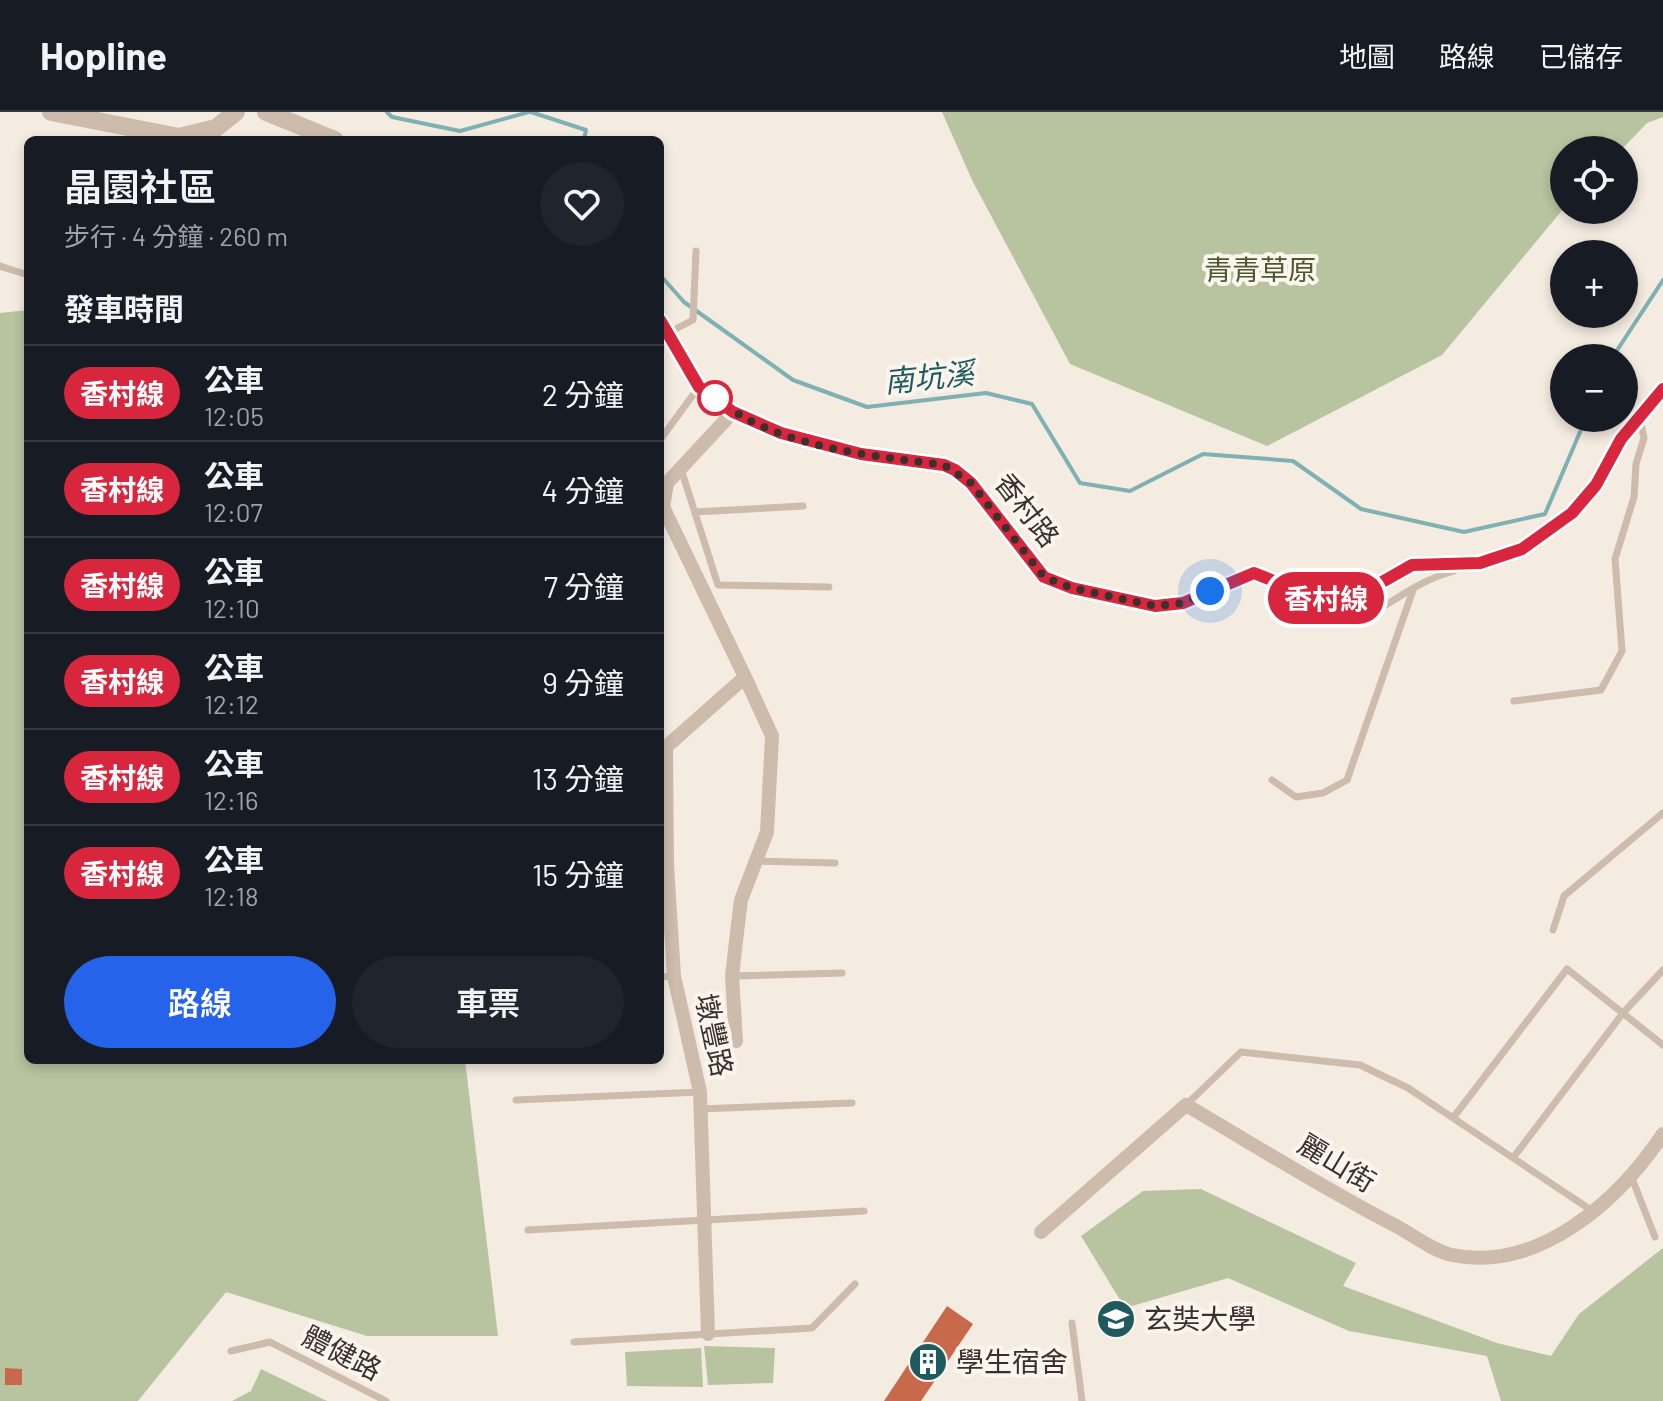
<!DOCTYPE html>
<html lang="zh-TW">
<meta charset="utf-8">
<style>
:root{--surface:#171b24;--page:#20242c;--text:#f1f3f6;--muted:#9ea1a6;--line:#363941;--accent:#2563eb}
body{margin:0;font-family:Barlow,"Noto Sans TC",sans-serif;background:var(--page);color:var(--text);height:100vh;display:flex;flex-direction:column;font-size:30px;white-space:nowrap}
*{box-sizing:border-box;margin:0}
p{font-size:26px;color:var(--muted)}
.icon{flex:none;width:44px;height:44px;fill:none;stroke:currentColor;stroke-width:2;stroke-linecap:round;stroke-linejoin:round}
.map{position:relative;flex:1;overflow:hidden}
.drawer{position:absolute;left:24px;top:24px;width:640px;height:928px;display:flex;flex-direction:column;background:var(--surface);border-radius:12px;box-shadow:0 4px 12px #0003}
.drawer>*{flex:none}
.badge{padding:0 16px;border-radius:26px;font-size:28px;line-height:52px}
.controls{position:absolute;left:1550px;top:24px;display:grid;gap:16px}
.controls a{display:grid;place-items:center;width:88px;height:88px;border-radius:50%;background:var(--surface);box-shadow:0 4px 12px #0003;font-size:40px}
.you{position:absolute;width:40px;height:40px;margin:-20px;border:6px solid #fff;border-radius:50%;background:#1a73e8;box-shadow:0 0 0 12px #1a73e833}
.map>.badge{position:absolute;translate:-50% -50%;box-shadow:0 0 0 4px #fff}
h2{padding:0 40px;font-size:30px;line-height:72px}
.round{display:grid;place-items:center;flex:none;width:84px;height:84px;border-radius:42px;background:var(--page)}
.head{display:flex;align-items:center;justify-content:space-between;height:136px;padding:0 40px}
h1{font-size:38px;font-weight:600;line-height:60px}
.action{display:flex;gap:16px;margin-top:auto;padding:16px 40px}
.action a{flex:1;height:92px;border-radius:48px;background:var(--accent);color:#fff;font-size:32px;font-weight:600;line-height:92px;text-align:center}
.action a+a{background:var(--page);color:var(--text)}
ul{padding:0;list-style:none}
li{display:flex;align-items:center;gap:24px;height:96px;padding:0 40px;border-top:2px solid var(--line)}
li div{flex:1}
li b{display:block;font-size:30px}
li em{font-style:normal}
li .badge{min-width:88px;font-weight:700;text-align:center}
header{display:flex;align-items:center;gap:48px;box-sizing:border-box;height:112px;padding:0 40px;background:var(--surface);border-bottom:2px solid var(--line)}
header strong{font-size:38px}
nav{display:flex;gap:44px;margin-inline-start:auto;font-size:28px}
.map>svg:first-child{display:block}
</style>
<header>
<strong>Hopline</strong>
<nav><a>地圖</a><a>路線</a><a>已儲存</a></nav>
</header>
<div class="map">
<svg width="1663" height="1289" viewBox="0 0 1663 1289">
<rect width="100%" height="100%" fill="#f4ebe1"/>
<path fill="#b8c4a0" d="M942 0H1663V5L1647 11 1621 38H1564V96L1442 243 1267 334 1070 252 972 68Z
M28 198V948H465L498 1224H367L226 1180 138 1289H0V201Z
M1201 1077 1356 1151 1343 1174 1497 1231 1551 1244 1579 1202 1663 1136V1289H1501L1487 1244 1349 1219 1228 1166 1125 1196 1081 1124 1143 1079Z
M704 1234 775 1236 773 1271 708 1273Z
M701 1236 703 1275 627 1274 625 1240Z
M261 1257 327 1289H232L251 1279Z"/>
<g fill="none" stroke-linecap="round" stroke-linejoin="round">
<path stroke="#7fb0b2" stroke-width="4" d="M387 0 392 5 460 19 529 0
M531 0 586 18 584 28
M660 163 684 190 793 268 867 295 986 281 1032 292 1080 371 1130 379 1203 342 1293 349 1361 397 1464 420 1545 402 1586 306
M1612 246 1663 168"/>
</g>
<path fill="#c8694b" d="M947 1194 973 1212 921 1289H884Z
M5 1256 22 1257V1273H5Z"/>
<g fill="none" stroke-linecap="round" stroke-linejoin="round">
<path stroke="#cdbbac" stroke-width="7" d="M0 154 28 163
M668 221 693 208 696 139
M660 328 698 276
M681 357 718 473 829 475
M695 400 803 394
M1296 500C1379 525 1385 478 1454 459
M1514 589 1601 578 1622 539 1615 447 1634 385 1636 352 1644 326 1640 307
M1272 668 1296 685 1323 681 1347 668 1413 478
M756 749 835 751
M1553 818 1564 784 1663 701
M732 864 842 861
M660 865 674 864
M516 988 700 980
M1186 993 1241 940 1360 953 1408 976 1594 1100
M700 997 852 991
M1453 1006 1567 857 1663 933
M1513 1046 1623 901 1663 858
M1631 1064 1655 1125
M528 1118 864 1099
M1072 1211 1082 1289
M574 1230 812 1216 855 1172
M231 1239 270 1230 386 1289"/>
<path stroke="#cdbbac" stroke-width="14" d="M736 929 732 864 738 812 741 788 767 720 772 624 745 565
M1041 1120 1186 993C1256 1034 1326 1078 1398 1115 1414 1124 1434 1139 1452 1143 1539 1161 1619 1088 1663 1022
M708 1222 700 980 674 864 667 753 666 635 745 565 663 395 667 371 733 300"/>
<path stroke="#cdbbac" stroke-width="18" d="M51 0 179 25 216 16 236 0
M266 0 335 28
M660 208 699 275 733 300 781 321 861 342 944 353 955 358 971 371 1044 465 1072 476 1155 494 1183 491 1254 461 1313 485 1342 487 1361 482 1412 453 1480 451 1522 437 1572 401 1596 373 1621 327 1663 277"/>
</g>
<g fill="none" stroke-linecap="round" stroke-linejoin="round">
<defs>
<path id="line" d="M660 208 699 275 733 300 781 321 861 342 944 353 955 358 971 371 1044 465 1072 476 1155 494 1183 491 1254 461 1313 485 1342 487 1361 482 1412 453 1480 451 1522 437 1572 401 1596 373 1621 327 1663 277"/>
</defs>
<use href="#line" stroke="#fff" stroke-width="18"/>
<use href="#line" stroke="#d7263d" stroke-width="12"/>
<path stroke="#3b302b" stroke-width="8" stroke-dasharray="0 14.4" d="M715 286C777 336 868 343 944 353L971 371 1044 465 1072 476 1155 494 1183 491 1210 479"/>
</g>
<defs>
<symbol id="university-disc" viewBox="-11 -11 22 22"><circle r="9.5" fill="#1f5a5e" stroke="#fbf5ee"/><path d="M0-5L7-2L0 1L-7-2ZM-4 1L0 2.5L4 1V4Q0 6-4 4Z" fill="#fff"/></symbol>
<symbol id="building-disc" viewBox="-11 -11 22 22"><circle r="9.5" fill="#1f5a5e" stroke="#fbf5ee"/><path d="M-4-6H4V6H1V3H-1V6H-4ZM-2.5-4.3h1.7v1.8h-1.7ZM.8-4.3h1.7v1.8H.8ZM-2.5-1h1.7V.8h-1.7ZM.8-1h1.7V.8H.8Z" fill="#fff"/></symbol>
</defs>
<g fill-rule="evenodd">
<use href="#university-disc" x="1094" y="1185" width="44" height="44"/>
<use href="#building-disc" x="906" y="1228" width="44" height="44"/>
</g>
<circle fill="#fff" stroke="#d7263d" stroke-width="4" cx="715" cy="286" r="16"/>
<g text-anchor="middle" stroke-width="8" stroke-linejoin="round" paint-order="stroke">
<g font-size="28" fill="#4a5a2e" stroke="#fbf5ee">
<text x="1260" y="168">青青草原</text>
</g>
<g font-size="28" fill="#3b302b" stroke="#fbf5ee">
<text transform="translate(1027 398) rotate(52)" y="10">香村路</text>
<text transform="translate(714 923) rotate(78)" y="10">墩豐路</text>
<text transform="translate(1337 1051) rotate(31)" y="10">麗山街</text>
<text transform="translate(342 1241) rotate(27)" y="10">體健路</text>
</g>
<g font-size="28" fill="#3b302b" stroke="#fbf5ee" text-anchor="start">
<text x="1144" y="1217">玄奘大學</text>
<text x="956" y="1260">學生宿舍</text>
</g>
<g font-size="30" font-style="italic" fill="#1f5a5e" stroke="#fbf5ee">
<text transform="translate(929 266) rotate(-6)" y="10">南坑溪</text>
</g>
</g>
</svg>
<div class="controls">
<a><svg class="icon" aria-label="locate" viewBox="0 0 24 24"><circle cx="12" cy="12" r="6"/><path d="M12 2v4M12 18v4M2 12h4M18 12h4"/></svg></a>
<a>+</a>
<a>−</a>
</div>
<div class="you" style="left:1210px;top:479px"></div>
<b class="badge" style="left:1326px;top:486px;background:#d7263d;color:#fff">香村線</b>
<section class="drawer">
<div class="head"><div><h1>晶園社區</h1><p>步行 · 4 分鐘 · 260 m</p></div><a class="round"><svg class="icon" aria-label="heart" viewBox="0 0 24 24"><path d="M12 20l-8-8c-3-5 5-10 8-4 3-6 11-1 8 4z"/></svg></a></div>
<h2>發車時間</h2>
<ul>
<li><span class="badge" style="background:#d7263d;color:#fff">香村線</span><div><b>公車</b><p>12:05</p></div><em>2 分鐘</em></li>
<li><span class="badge" style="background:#d7263d;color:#fff">香村線</span><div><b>公車</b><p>12:07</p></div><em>4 分鐘</em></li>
<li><span class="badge" style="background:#d7263d;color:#fff">香村線</span><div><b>公車</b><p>12:10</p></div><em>7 分鐘</em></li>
<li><span class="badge" style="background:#d7263d;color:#fff">香村線</span><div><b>公車</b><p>12:12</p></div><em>9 分鐘</em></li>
<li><span class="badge" style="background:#d7263d;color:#fff">香村線</span><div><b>公車</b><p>12:16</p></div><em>13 分鐘</em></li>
<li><span class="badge" style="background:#d7263d;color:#fff">香村線</span><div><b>公車</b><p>12:18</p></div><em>15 分鐘</em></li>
</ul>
<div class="action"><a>路線</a><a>車票</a></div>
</section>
</div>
